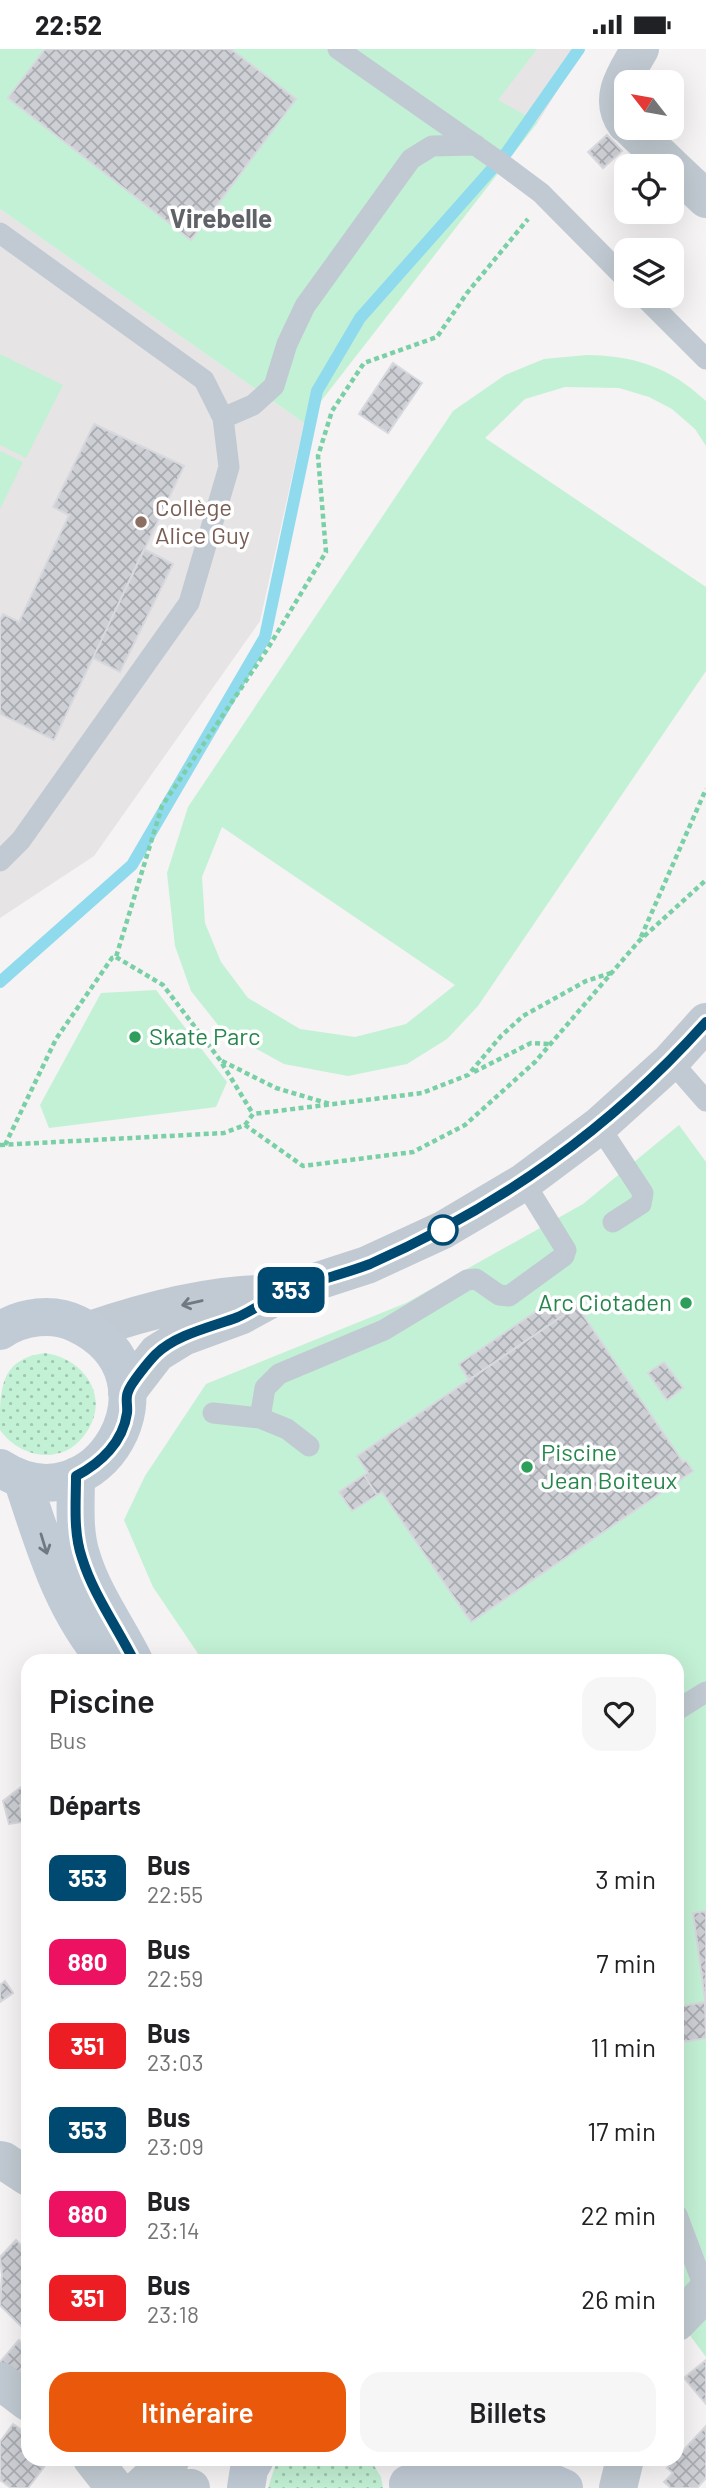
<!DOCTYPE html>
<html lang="fr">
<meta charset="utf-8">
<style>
:root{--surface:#fff;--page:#f6f6f6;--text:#202124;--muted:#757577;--accent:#ea580c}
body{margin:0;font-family:Barlow,sans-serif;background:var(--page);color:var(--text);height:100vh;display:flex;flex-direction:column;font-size:26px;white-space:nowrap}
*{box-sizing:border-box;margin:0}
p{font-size:23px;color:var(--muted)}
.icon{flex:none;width:38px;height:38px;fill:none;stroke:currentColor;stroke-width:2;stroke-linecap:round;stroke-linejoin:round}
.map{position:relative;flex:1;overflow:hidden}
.details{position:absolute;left:21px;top:1605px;width:663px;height:812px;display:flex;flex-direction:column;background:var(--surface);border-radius:21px;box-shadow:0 7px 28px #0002}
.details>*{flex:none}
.badge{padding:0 14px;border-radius:10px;font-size:24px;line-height:46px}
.needle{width:46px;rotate:301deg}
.fabs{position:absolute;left:614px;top:21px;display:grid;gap:14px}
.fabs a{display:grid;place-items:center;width:70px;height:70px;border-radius:14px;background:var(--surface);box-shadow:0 7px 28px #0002;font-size:35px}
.map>.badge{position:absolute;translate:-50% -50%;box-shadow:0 0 0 4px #fff}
h2{padding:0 28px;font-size:26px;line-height:63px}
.round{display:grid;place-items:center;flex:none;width:74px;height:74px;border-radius:21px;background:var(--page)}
.headline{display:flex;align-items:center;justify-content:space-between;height:119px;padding:0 28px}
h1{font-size:33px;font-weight:600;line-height:52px}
.primary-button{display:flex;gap:14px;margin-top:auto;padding:14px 28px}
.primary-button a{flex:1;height:80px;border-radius:21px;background:var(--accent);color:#fff;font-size:28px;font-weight:600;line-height:80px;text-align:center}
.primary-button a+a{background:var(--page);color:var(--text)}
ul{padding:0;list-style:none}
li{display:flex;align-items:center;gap:21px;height:84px;padding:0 28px}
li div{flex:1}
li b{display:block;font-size:26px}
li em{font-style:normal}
li .badge{min-width:77px;font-weight:700;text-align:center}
.status{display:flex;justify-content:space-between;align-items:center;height:49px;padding:0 35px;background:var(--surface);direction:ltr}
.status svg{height:19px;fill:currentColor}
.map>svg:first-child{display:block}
</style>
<div class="status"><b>22:52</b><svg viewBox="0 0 49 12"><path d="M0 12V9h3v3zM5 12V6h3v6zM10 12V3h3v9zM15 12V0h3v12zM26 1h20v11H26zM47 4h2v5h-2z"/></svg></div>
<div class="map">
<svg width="706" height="2439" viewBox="0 0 706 2439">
<defs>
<pattern id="grass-dots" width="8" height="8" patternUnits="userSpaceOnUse" patternTransform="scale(1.75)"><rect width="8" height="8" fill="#c3f1d5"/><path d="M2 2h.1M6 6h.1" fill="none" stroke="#a0c6b0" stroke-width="1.8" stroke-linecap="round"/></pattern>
<pattern id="building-cross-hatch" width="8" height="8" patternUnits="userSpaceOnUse" patternTransform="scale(1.75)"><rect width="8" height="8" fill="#cdcfd5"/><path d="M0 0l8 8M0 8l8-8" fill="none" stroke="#a8abb0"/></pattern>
</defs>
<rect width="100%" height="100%" fill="#f5f3f3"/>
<path fill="#e6e4e5" d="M402 0H583L538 73Z
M0 160 304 374 260 572 94 807 0 869Z"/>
<path fill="url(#grass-dots)" d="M45 1304C86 1310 113 1351 83 1388 60 1417 19 1408 0 1381 0 1339 0 1310 45 1304Z
M282 2410H370L381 2428 383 2439H268L275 2417Z"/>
<path fill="#c3f1d5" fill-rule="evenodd" d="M0 0H537L498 51 538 73 304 374 0 160Z
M0 305 63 336 26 409 0 396Z
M587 306C636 307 669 318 706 352V397L695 380 672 360 649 348 619 339 565 338 525 350 485 389 706 538V622L478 957 447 990 407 1015 348 1027 284 1015 222 981 191 942 175 897 167 824 188 758 453 362 505 326 544 310ZM222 778 455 936 406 975 355 988 300 980 248 949 221 913 205 874 202 828Z
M0 402 23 413 0 460Z
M156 941 227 1033 216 1058 49 1079 40 1056 101 944Z
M679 1076 706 1113V2308L677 2269V1612H203L153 1538 124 1471 145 1427 206 1335 406 1254 583 1155Z"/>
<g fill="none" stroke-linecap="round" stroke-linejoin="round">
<path stroke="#90daee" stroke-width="12" d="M0 933 132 816 265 588 317 342 360 269 507 103 579 0"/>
</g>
<path fill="url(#building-cross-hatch)" stroke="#d7d9de" stroke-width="2" d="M45 0H231L296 50 191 191 8 49Z
M607 86 622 102 603 119 588 103Z
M393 314 422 334 388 384 359 365Z
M94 375 184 417 54 691 0 665V571L3 565 19 573 69 466 53 458Z
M144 500 173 515 120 623 93 609Z
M557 1248 568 1263 469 1331 459 1315Z
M577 1257 683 1413 686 1412 693 1422 471 1573 382 1443 377 1446 364 1426 368 1424 357 1407Z
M664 1313 683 1339 667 1351 648 1324Z
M364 1426 377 1446 352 1462 339 1443Z
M25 1735 28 1738V1749L20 1756 23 1773 9 1775 3 1752Z
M706 1862V1958L693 1864Z
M5 1932 13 1944 0 1953V1936Z
M705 1953 706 1989 677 1994V1958Z
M16 2191 28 2203V2280L26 2282 0 2256 2 2226 0 2208Z
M19 2291 28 2299V2326L24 2331 0 2313Z
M706 2311V2355L684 2329Z
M13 2375 28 2385V2410H50L28 2439H11L0 2431V2393Z
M706 2377V2429L697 2439H671L664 2433 673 2424 667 2419Z"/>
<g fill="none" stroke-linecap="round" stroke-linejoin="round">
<path stroke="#7ad0a6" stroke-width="4.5" stroke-dasharray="5 3.5" stroke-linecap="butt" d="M641 888 706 740
M116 908 163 936 220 1011 253 1065
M222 1012 276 1039 330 1055
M474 1023 531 994 549 995
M245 1076 253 1065 422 1044 468 1026 501 987 523 967 586 932 611 924
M0 1096 224 1084 245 1076 303 1117 413 1103 465 1076 535 1013 639 892 706 831
M5 1096 56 990 112 909 116 908 162 757 268 599 326 503 318 407 332 362 364 314 437 288 467 244 528 170"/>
<path stroke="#c1cad2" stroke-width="21" d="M338 0 498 112 541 144 626 230
M0 184 204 331 223 369 229 418 189 554 21 791 0 812
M643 247 706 310
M223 369 253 356 274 337 287 295 305 257 411 110 432 97 476 96
M671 1012 706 1052
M599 1077 643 1144 641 1155 613 1173
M213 1364 260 1369 287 1380 309 1397
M260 1369 265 1339 279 1325 384 1281 467 1231 476 1230 499 1246 509 1247 564 1207 566 1201 524 1133
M677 1661 706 1643
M677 2166 706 2243"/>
<path stroke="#c1cad2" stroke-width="38" d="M626 75C607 49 626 24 640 0
M631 79 671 117
M672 118 706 150
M90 1281C143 1263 201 1247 257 1245
M127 1343 157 1304 183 1288 240 1267 284 1243 367 1216 443 1181 524 1133 599 1077 671 1012 706 973
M0 2111 4 2112 28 2128
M677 2273 706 2243
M0 2332 28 2353
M92 2410 115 2439
M140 2439 171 2410
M157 2439H191
M618 2439 625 2410"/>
<path stroke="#c1cbd6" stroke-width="38" d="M0 1282C22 1267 53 1263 77 1275 187 1327 97 1482 0 1419
M76 1427C76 1454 73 1483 82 1509 93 1545 117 1578 134 1612
M22 1430C44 1495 61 1559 107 1612
M408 2435C460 2424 514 2414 564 2439
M246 2439 249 2420 255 2410"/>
</g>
<defs><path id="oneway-shaft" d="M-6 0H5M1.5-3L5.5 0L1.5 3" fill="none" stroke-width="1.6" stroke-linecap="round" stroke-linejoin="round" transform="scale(1.75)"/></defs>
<use stroke="#6e7983" href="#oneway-shaft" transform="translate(192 1254) rotate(167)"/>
<use stroke="#6e7984" href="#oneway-shaft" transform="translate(44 1495) rotate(73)"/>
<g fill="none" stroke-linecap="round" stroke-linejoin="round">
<defs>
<path id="line" d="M134 1612C117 1578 93 1545 82 1509 73 1483 76 1454 76 1427 101 1414 123 1393 127 1364 128 1357 125 1349 128 1343 130 1335 150 1311 156 1305 177 1285 212 1278 238 1268 254 1261 268 1250 285 1243 312 1232 342 1226 370 1215 501 1157 611 1079 706 973"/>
</defs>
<use href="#line" stroke="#fff" stroke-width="16"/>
<use href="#line" stroke="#004a72" stroke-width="10"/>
</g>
<circle fill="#8d6e63" stroke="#fff" stroke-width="2.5" cx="141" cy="473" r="7"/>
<g fill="#2e9e5b" stroke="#fff" stroke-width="2.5">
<circle cx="135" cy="988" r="7"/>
<circle cx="686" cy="1254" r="7"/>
<circle cx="527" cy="1418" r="7"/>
</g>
<circle fill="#fff" stroke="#004a72" stroke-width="3.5" cx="443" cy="1181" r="14"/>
<g text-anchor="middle" stroke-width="7" stroke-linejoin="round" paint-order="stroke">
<g font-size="24" fill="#785e54" stroke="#fff" text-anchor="start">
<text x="155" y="467">Collège<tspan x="155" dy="28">Alice Guy</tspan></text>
</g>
<g font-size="24" fill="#27864d" stroke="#fff" text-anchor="start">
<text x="149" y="996">Skate Parc</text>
<text x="672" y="1262" text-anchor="end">Arc Ciotaden</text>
<text x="541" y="1412">Piscine<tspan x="541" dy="28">Jean Boiteux</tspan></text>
</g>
<g font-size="26" font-weight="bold" fill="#5f6368" stroke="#fff">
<text x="221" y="179">Virebelle</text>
</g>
</g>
</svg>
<div class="fabs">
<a><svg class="needle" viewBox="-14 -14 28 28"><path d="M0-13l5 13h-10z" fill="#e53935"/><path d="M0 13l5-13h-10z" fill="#757577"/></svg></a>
<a><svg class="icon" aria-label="locate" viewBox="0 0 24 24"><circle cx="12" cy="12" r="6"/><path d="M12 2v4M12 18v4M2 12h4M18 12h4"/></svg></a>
<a><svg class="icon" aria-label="layers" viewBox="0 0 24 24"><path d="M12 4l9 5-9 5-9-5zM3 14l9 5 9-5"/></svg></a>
</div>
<b class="badge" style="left:291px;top:1241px;background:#004a72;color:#fff">353</b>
<section class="details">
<div class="headline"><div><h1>Piscine</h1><p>Bus</p></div><a class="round"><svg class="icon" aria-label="heart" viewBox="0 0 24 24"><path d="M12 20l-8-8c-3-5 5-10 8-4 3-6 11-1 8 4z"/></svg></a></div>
<h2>Départs</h2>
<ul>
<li><span class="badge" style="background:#004a72;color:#fff">353</span><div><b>Bus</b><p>22:55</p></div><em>3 min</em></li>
<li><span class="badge" style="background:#ed1261;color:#fff">880</span><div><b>Bus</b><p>22:59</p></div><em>7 min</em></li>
<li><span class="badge" style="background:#ed1d24;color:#fff">351</span><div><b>Bus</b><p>23:03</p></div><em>11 min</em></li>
<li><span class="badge" style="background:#004a72;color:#fff">353</span><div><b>Bus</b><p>23:09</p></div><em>17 min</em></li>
<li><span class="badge" style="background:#ed1261;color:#fff">880</span><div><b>Bus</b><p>23:14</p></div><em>22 min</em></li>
<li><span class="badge" style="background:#ed1d24;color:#fff">351</span><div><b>Bus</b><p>23:18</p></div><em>26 min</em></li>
</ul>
<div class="primary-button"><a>Itinéraire</a><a>Billets</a></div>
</section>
</div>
